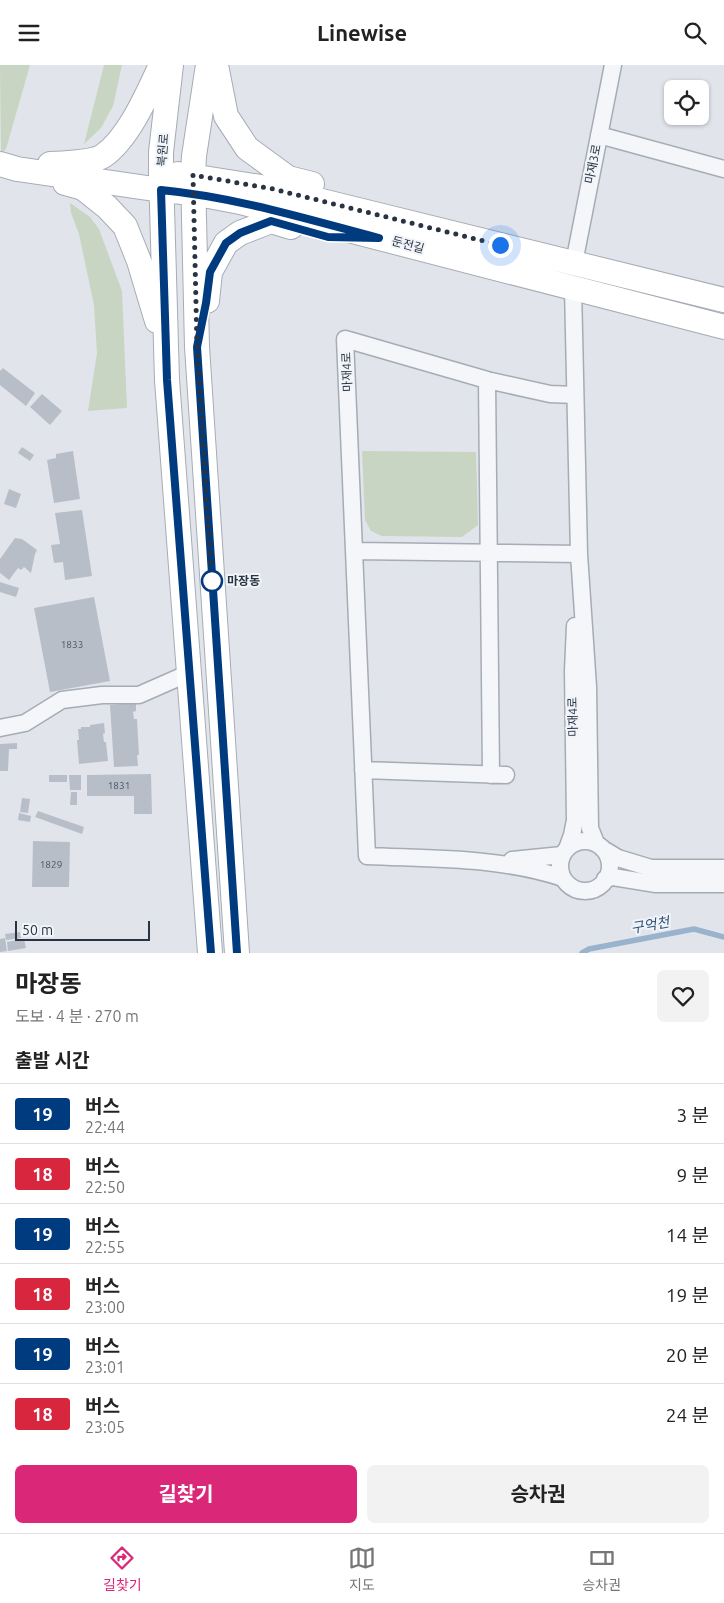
<!DOCTYPE html>
<html lang="ko">
<meta charset="utf-8">
<style>
:root{--surface:#fff;--page:#f2f2f2;--text:#222;--muted:#767676;--line:#e0e0e0;--accent:#db2777}
body{margin:0;font-family:Ubuntu,"Noto Sans KR",sans-serif;background:var(--page);color:var(--text);height:100vh;display:flex;flex-direction:column;font-size:19px;white-space:nowrap}
*{box-sizing:border-box;margin:0}
p{font-size:16px;color:var(--muted)}
.icon{flex:none;width:28px;height:28px;fill:none;stroke:currentColor;stroke-width:2;stroke-linecap:round;stroke-linejoin:round}
.map{position:relative;height:888px;overflow:hidden}
.panel{display:flex;flex-direction:column;background:var(--surface);flex:1}
.panel>*{flex:none}
.badge{padding:0 10px;border-radius:4px;font-size:18px;line-height:32px}
.controls{position:absolute;left:664px;top:15px;display:grid;gap:10px}
.controls a{display:grid;place-items:center;width:45px;height:45px;border-radius:8px;background:var(--surface);box-shadow:0 1px 4px #0004;font-size:25px}
.scale{position:absolute;left:15px;bottom:12px;width:135px;box-sizing:border-box;padding-left:5px;border:2px solid #283343;border-top:0;font-size:14px;line-height:18px;white-space:nowrap;color:#283343;-webkit-text-stroke:4px #f1f4f8;paint-order:stroke}
.you{position:absolute;width:25px;height:25px;margin:-12px;border:4px solid #fff;border-radius:50%;background:#1a73e8;box-shadow:0 0 0 8px #1a73e833}
.map>.badge{position:absolute;translate:-50% -50%;box-shadow:0 0 0 2px #fff}
h2{padding:0 15px;font-size:19px;line-height:45px}
.round{display:grid;place-items:center;flex:none;width:52px;height:52px;border-radius:8px;background:var(--page)}
.headline{display:flex;align-items:center;justify-content:space-between;height:85px;padding:0 15px}
h1{font-size:24px;font-weight:700;line-height:38px}
.primary-button{display:flex;gap:10px;margin-top:auto;padding:10px 15px}
.primary-button a{flex:1;height:58px;border-radius:8px;background:var(--accent);color:#fff;font-size:20px;font-weight:700;line-height:58px;text-align:center}
.primary-button a+a{background:var(--page);color:var(--text)}
ul{padding:0;list-style:none}
li{display:flex;align-items:center;gap:15px;height:60px;padding:0 15px;border-top:1px solid var(--line)}
li div{flex:1}
li b{display:block;font-size:19px}
li em{font-style:normal}
li .badge{min-width:55px;font-weight:700;text-align:center}
header{display:flex;justify-content:space-between;align-items:center;height:65px;padding:0 15px;background:var(--surface);font-size:22px;font-weight:700}
.tabs{display:flex;justify-content:space-around;align-items:center;height:70px;border-top:1px solid var(--line);background:var(--surface);font-size:14px;color:var(--muted)}
.tabs a{display:grid;justify-items:center;gap:2px}
.tabs .on{color:var(--accent)}
.map>svg:first-child{display:block}
</style>
<header><svg class="icon" aria-label="menu" viewBox="0 0 24 24"><path d="M4 6h16M4 12h16M4 18h16"/></svg>Linewise<svg class="icon" aria-label="search" viewBox="0 0 24 24"><circle cx="10" cy="10" r="6"/><path d="M15 15l6 6"/></svg></header>
<div class="map">
<svg width="724" height="888" viewBox="0 0 724 888">
<rect width="100%" height="100%" fill="#e1e5eb"/>
<path fill="#c7d5c2" d="M0 0H30L6 84 1 89Z
M104 0H122L113 41 101 63 84 79Z
M70 138 90 152 99 164 122 226 127 343 88 346 97 288 94 240 79 169 71 148Z
M362 386 476 387 478 460 462 472 382 471 371 466 365 455Z"/>
<g fill="none" stroke-linecap="round" stroke-linejoin="round">
<path stroke="#9ab3cd" stroke-width="5.5" d="M582 888 589 884 694 864 724 872"/>
</g>
<path fill="#b8bec8" d="M3 303 35 328 26 341 0 320V306Z
M42 329 62 346 50 360 30 342Z
M22 382 34 390 30 396 18 388Z
M73 386 80 434 54 438 47 395 56 393V389Z
M9 424 21 429 16 443 4 439Z
M82 445 92 511 65 515 63 497 54 498 51 480 60 479 55 448Z
M15 473 22 474 37 485 35 489 31 508 24 502 21 505 18 503 9 515 0 508V494Z
M0 517 19 523 16 532 0 527Z
M94 532 110 616 50 627 34 543Z
M136 638V646L133 647 134 654H137L139 690H137L138 701 114 702 110 640Z
M104 658 105 668 103 669 104 677H106L108 696 79 699 77 675H79L78 664H81V662H90V660Z
M17 678V684H9L8 706H0V679Z
M151 709 152 749H134V731H87V710Z
M49 710H67V717H49Z
M69 710H81V725H70Z
M71 727H77V740H70Z
M22 733 30 734 28 748 20 747Z
M38 746 84 762 82 769 35 752Z
M19 748 31 751 30 757 18 755Z
M33 776 70 777 69 822H32Z
M20 867 21 873 6 875 5 869Z
M5 873 7 886 0 887V874Z
M24 874 26 883 8 886 7 877Z"/>
<g fill="none" stroke-linecap="round" stroke-linejoin="round">
<defs>
<path id="street" d="M599 70 724 104
M574 198 613 0
M573 223 579 489 588 622 590 763 596 778
M487 315 491 710
M354 486 579 489
M0 663 25 658 62 635 102 630H139L189 608
M363 705 506 710
M560 801a25 25 0 1 1 50 0a25 25 0 1 1-50 0Z
M567 784 572 770 575 755 573 606 575 561
M603 784 618 793 651 803H724
M512 795 562 790
M563 813C500 792 432 794 367 791L345 274 487 315 550 329 575 330
M605 814 613 812 656 819H724"/>
<path id="secondary" d="M171 0 161 87V107L167 315 210 888
M208 0 194 91 193 110 197 282 237 888
M216 0 226 51 247 83 288 113 312 119
M0 99 17 104 161 125 193 128 240 137 724 262
M50 99C61 99 94 97 103 91 129 73 148 28 161 0
M178 109 273 124 724 235
M65 118 83 123 107 142 125 161 139 196 157 256
M207 236 210 207 226 178 240 168 271 156 291 162"/>
</defs>
<use href="#street" stroke="#a6acb5" stroke-width="19"/>
<use href="#secondary" stroke="#a6acb5" stroke-width="26"/>
<use href="#street" stroke="#f4f6f9" stroke-width="16"/>
<use href="#secondary" stroke="#fff" stroke-width="24"/>
</g>
<g fill="none" stroke-linecap="round" stroke-linejoin="round">
<defs>
<path id="line" d="M211 888 167 315 161 125C235 132 307 154 379 173L328 172 271 156 240 168 226 178 210 207 206 238 197 282 237 888"/>
</defs>
<use href="#line" stroke="#fff" stroke-width="11"/>
<use href="#line" stroke="#003b80" stroke-width="8"/>
<path stroke="#283343" stroke-width="5" stroke-dasharray="0 9" d="M212 516V520L197 282 193 110 273 124 500 180"/>
</g>
<circle fill="#fff" stroke="#003b80" stroke-width="2.5" cx="212" cy="516" r="10"/>
<g text-anchor="middle" stroke-width="4" stroke-linejoin="round" paint-order="stroke">
<g font-size="10" fill="#4c5664">
<text x="72" y="583">1833</text>
<text x="119" y="724">1831</text>
<text x="51" y="803">1829</text>
</g>
<g font-size="12" fill="#283343" stroke="#f1f4f8">
<text transform="translate(163 85) rotate(-86)" y="4">북원로</text>
<text transform="translate(593 99) rotate(-79)" y="4">마재3로</text>
<text transform="translate(408 180) rotate(15)" y="4">둔전길</text>
<text transform="translate(347 307) rotate(-92)" y="4">마재4로</text>
<text transform="translate(573 652) rotate(-91)" y="4">마재4로</text>
</g>
<g font-size="12" font-weight="bold" fill="#283343" stroke="#f1f4f8" text-anchor="start">
<text x="227" y="520">마장동</text>
</g>
<g font-size="14" font-style="italic" fill="#30527a" stroke="#f1f4f8">
<text transform="translate(650 860) rotate(-10)" y="5">구억천</text>
</g>
</g>
</svg>
<div class="controls">
<a><svg class="icon" aria-label="locate" viewBox="0 0 24 24"><circle cx="12" cy="12" r="6"/><path d="M12 2v4M12 18v4M2 12h4M18 12h4"/></svg></a>
</div>
<div class="scale">50 m</div>
<div class="you" style="left:500px;top:180px"></div>
</div>
<section class="panel">
<div class="headline"><div><h1>마장동</h1><p>도보 · 4 분 · 270 m</p></div><a class="round"><svg class="icon" aria-label="heart" viewBox="0 0 24 24"><path d="M12 20l-8-8c-3-5 5-10 8-4 3-6 11-1 8 4z"/></svg></a></div>
<h2>출발 시간</h2>
<ul>
<li><span class="badge" style="background:#003b80;color:#fff">19</span><div><b>버스</b><p>22:44</p></div><em>3 분</em></li>
<li><span class="badge" style="background:#d7263d;color:#fff">18</span><div><b>버스</b><p>22:50</p></div><em>9 분</em></li>
<li><span class="badge" style="background:#003b80;color:#fff">19</span><div><b>버스</b><p>22:55</p></div><em>14 분</em></li>
<li><span class="badge" style="background:#d7263d;color:#fff">18</span><div><b>버스</b><p>23:00</p></div><em>19 분</em></li>
<li><span class="badge" style="background:#003b80;color:#fff">19</span><div><b>버스</b><p>23:01</p></div><em>20 분</em></li>
<li><span class="badge" style="background:#d7263d;color:#fff">18</span><div><b>버스</b><p>23:05</p></div><em>24 분</em></li>
</ul>
<div class="primary-button"><a>길찾기</a><a>승차권</a></div>
</section>
<nav class="tabs">
<a class="on"><svg class="icon" aria-label="directions" viewBox="0 0 24 24"><path d="M12 3l9 9-9 9-9-9zM9 14v-3h6M13 9l2 2-2 2"/></svg>길찾기</a>
<a><svg class="icon" aria-label="map" viewBox="0 0 24 24"><path d="M3 6l6-2 6 2 6-2v14l-6 2-6-2-6 2zM9 4v14M15 6v14"/></svg>지도</a>
<a><svg class="icon" aria-label="tickets" viewBox="0 0 24 24"><path d="M3 7h18v10H3zM15 7v10"/></svg>승차권</a>
</nav>
